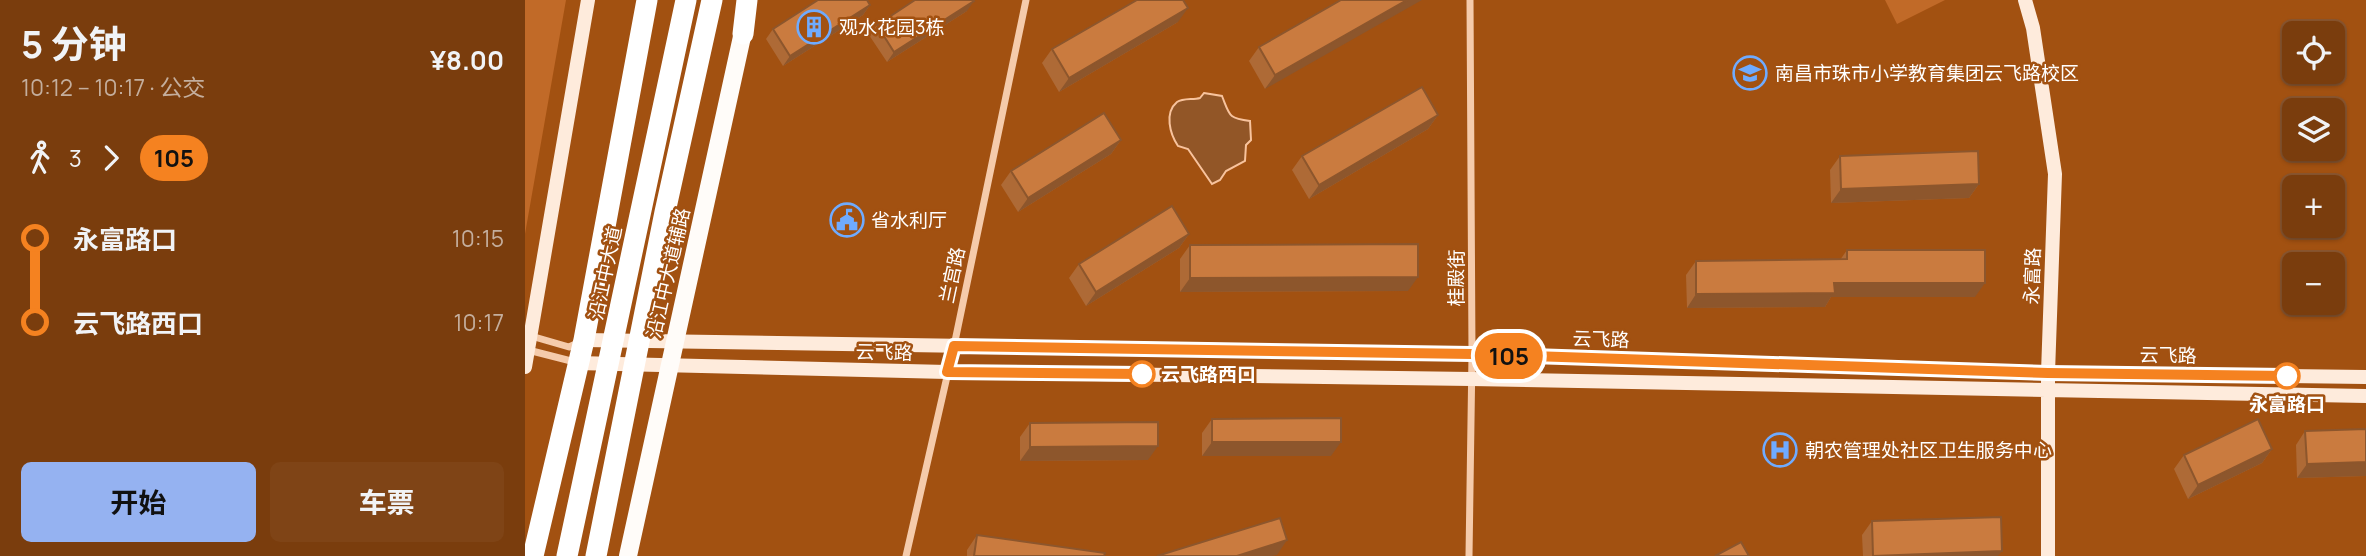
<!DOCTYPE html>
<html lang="zh">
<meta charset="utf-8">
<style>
:root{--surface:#7a3d0d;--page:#7f4416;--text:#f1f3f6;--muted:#c4ae9d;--line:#8b562e;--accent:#95b2f1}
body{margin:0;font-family:Manrope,"Noto Sans SC",sans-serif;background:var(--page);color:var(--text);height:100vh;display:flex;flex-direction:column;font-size:26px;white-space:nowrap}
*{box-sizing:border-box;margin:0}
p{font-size:23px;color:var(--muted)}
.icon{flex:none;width:38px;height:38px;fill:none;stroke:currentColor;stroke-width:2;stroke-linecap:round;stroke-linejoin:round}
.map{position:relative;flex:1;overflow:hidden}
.sheet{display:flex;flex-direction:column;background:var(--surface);width:525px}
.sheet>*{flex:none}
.badge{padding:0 14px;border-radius:23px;font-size:24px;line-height:46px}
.fabs{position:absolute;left:1757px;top:21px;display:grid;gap:14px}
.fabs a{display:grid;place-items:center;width:63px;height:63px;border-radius:10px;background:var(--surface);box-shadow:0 2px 5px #0004,0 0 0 2px var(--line);font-size:35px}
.map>.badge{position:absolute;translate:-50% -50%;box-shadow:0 0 0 4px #fff}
.legs{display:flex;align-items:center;gap:10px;height:77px;padding:0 21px;font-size:23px}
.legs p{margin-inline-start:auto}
.headline{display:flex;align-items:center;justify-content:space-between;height:119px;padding:0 21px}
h1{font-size:38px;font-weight:700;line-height:52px}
.button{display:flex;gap:14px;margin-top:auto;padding:14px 21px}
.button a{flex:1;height:80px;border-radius:10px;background:var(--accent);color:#111;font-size:28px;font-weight:700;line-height:80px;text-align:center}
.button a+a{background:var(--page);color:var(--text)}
ul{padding:0 21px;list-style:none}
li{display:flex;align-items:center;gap:24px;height:84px;font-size:26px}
li i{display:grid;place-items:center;width:10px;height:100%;margin:0 9px;background:currentColor}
li i::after{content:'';width:18px;height:18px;margin:-9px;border:5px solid;border-radius:50%;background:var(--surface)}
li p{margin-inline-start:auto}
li:first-child i{background:linear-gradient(#0000 50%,currentColor 0)}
li:last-child i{background:linear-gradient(currentColor 50%,#0000 0)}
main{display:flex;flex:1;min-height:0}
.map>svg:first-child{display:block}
</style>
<main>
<section class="sheet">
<div class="headline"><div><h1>5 分钟</h1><p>10:12 – 10:17 · 公交</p></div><b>¥8.00</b></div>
<div class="legs"><svg class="icon" aria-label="walk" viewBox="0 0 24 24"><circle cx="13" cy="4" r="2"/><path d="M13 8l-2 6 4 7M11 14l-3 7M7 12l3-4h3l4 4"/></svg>3<svg class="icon" aria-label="forward" viewBox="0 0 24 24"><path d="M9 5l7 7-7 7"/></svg><b class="badge" style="background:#f58220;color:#111">105</b></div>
<ul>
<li><i style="color:#f58220"></i><b>永富路口</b><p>10:15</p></li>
<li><i style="color:#f58220"></i><b>云飞路西口</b><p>10:17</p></li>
</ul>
<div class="button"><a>开始</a><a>车票</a></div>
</section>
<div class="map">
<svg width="1841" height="556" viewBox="0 0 1841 556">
<rect width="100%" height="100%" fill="#a25111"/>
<path fill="#c16a28" d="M0 0H41L0 234Z
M1360 0H1420L1372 24Z"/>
<path fill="#925627" stroke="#f8c39d" stroke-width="2" d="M679 93 697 96C705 116 703 118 725 121L726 140 721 145 720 161 701 171 695 180 687 184 663 149 653 146C645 134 639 113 652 102 658 98 668 100 675 98Z"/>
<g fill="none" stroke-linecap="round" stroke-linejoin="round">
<path stroke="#f5cbab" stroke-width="7" d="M6 336 44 347 55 342
M3 350 50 362
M381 556 429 346 501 0
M944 556 947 354 945 0"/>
<path stroke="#feebdc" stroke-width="14" d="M1500 0 1508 28 1530 174 1523 373V556
M59 340 947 354 1523 373 1841 377
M52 363 422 372 946 379 1841 396
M0 367 63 0"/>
<path stroke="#fffcf9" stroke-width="18" d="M103 556 220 23"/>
<path stroke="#fff" stroke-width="21" d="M218 34 222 0
M8 556 59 340 122 0
M42 556 161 0
M71 556 140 212 187 0"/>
</g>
<path fill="#ae6a36" d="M816 0 740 89 724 61 734 47Z
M345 5 338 15 258 66 241 39 248 29Z
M442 11 362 62 344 35 352 25Z
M653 22 534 92 517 63 527 49Z
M913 115 903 129 784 199 767 170 777 156Z
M596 140 586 154 493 212 476 185 486 171Z
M1315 156 1454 184 1444 198 1306 203 1305 170Z
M664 234 654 248 561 306 544 278 554 264Z
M665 245 883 291 655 292V259Z
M1322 250 1450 297H1306L1300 307 1162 308 1161 275 1171 261 1315 260Z
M687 419 806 456H677V433Z
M505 423 623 460 495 461V437Z
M1841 429V476L1772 478 1771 445 1780 431Z
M1747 449 1737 463 1663 499 1649 469 1659 455Z
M1347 521 1473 556H1338L1337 535Z
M452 535 579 556H442V550Z"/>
<path fill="#8d562c" d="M882 0H897L740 89 750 75Z
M449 1 442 11 362 62 369 52Z
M345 5 338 15 258 66 265 56Z
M663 8 653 22 534 92 544 78Z
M913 115 903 129 784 199 794 185Z
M596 140 586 154 493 212 503 198Z
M1454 184 1444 198 1306 203 1316 189Z
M664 234 654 248 561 306 571 292Z
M893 277 883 291 655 292 665 278Z
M1309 283H1460L1450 297H1306L1300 307 1162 308 1171 294Z
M687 442H816L806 456H677Z
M633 446 623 460 495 461 505 447Z
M1747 449 1737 463 1663 499 1673 485Z
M1841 462V476L1772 478 1782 464Z
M762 540 752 555 747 556H712Z
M1477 551 1473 556H1348Z"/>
<path fill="#ca7b3f" stroke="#8d562c" stroke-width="2" d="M293 0H342L345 5 265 56 248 29Z
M390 0H448L449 1 369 52 352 25Z
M612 0H658L663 8 544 78 527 49Z
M816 0H882L750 75 734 47Z
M897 87 913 115 794 185 777 156Z
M579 113 596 140 503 198 486 171Z
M1453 151 1454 184 1316 189 1315 156Z
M647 206 664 234 571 292 554 264Z
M893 244V277L665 278V245Z
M1322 250H1460V283H1309L1310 293 1171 294V261L1322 259Z
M816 418V442H687V419Z
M1733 419 1747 449 1673 485 1659 455Z
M633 422V446L505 447V423Z
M1841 429V462L1782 464 1780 431Z
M1476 517 1477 551 1348 556 1347 521Z
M755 518 762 540 712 556H632Z
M452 535 580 553 579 556H449Z
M1216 542 1224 556H1190Z"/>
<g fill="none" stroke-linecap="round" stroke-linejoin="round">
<defs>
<path id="line-1" d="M617 374 422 372 429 346 947 354 1523 373 1762 376"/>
</defs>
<use href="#line-1" stroke="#fff" stroke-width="16"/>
<use href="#line-1" stroke="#f58220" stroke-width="10"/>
</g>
<defs>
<symbol id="building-ring" viewBox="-11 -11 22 22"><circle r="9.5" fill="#a25111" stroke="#6fabff" stroke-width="1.5"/><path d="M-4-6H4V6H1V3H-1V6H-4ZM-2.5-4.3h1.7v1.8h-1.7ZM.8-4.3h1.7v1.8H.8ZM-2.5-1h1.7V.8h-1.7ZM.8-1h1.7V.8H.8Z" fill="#6fabff"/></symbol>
<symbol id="school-ring" viewBox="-11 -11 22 22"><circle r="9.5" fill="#a25111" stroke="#6fabff" stroke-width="1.5"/><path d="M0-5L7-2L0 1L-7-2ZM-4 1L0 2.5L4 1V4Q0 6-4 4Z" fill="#6fabff"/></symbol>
<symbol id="civic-ring" viewBox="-11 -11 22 22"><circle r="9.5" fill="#a25111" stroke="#6fabff" stroke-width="1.5"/><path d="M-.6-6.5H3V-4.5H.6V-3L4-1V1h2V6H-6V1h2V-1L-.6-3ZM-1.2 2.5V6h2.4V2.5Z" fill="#6fabff"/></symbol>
<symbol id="hospital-ring" viewBox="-11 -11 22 22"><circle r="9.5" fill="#a25111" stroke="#6fabff" stroke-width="1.5"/><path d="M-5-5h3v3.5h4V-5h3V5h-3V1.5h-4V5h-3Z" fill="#6fabff"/></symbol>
</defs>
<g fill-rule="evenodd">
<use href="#building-ring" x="270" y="8" width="38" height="38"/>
<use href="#school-ring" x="1206" y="54" width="38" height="38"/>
<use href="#civic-ring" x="303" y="201" width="38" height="38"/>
<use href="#hospital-ring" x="1236" y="431" width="38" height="38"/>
</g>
<g fill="#fff" stroke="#f58220" stroke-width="3.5">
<circle cx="617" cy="374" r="12"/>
<circle cx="1762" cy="376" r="12"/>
</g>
<g text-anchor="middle" stroke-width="5" stroke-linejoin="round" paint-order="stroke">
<g font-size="19" fill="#fff" stroke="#a25111" text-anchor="start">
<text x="314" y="34">观水花园3栋</text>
<text x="1250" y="80">南昌市珠市小学教育集团云飞路校区</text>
<text x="346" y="227">省水利厅</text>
<text x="1280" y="457">朝农管理处社区卫生服务中心</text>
</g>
<g font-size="19" fill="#fff" stroke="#a25111">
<text transform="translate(80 273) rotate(-78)" y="7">沿江中大道</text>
<text transform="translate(143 273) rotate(-77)" y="7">沿江中大道辅路</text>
<text transform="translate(427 275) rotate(-78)" y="7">兰宫路</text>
<text transform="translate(1507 276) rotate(-88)" y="7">永富路</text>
<text transform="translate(931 278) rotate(-90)" y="7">桂殿街</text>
<text transform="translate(1076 339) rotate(2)" y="7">云飞路</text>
<text transform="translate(359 352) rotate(1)" y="7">云飞路</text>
<text transform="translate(1643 355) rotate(1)" y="7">云飞路</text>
</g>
<g font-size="19" font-weight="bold" fill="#fff" stroke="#a25111" text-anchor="start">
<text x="636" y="381">云飞路西口</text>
<text x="1762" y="411" text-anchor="middle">永富路口</text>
</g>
</g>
</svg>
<div class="fabs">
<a><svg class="icon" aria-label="locate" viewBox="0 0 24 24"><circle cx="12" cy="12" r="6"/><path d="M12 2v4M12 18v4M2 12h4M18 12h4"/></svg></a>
<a><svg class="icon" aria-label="layers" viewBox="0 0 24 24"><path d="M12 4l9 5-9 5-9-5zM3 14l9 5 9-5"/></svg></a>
<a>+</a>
<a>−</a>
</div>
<b class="badge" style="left:984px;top:356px;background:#f58220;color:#111">105</b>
</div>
</main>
